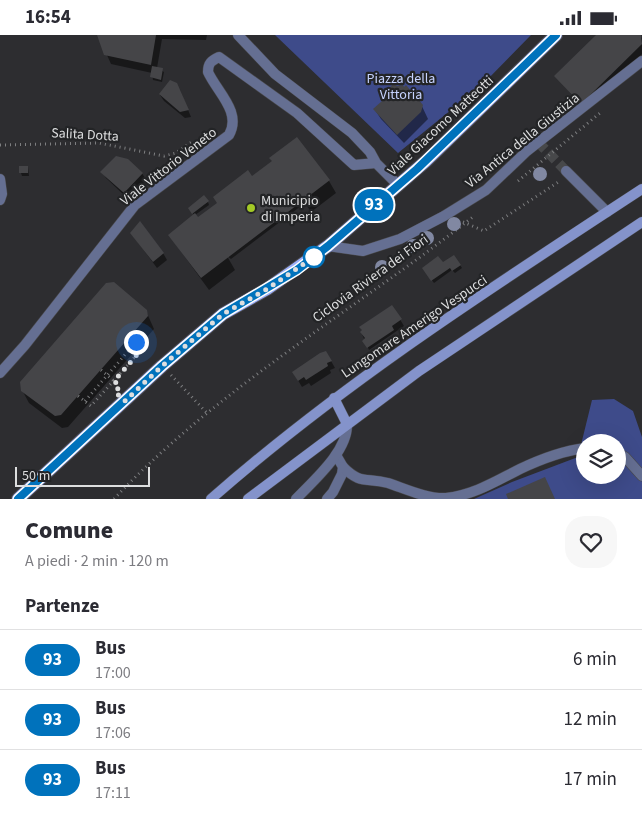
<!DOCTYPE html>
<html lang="it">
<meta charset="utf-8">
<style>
:root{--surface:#fff;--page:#f7f7f7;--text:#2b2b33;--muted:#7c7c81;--line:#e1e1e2}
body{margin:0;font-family:"Source Sans 3",sans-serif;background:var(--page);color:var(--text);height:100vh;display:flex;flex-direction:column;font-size:19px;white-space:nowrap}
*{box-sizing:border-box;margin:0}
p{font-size:16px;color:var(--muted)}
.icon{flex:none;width:28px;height:28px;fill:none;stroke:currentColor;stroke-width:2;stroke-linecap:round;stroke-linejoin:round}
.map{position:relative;height:464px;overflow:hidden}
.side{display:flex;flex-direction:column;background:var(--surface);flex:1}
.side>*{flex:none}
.badge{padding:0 10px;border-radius:16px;font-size:18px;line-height:32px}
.controls{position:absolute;left:576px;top:399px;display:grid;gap:10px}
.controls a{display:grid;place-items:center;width:50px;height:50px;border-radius:50%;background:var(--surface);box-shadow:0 5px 20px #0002;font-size:25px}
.scale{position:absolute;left:15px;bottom:12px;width:135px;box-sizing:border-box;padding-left:5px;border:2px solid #dddedf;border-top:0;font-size:14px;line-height:18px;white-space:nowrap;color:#dddedf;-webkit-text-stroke:4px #232426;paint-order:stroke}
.you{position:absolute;width:25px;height:25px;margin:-12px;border:4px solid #fff;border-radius:50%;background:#1a73e8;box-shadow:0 0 0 8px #1a73e833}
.map>.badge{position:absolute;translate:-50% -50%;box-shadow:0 0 0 2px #fff}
h2{padding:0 25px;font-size:19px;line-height:45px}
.round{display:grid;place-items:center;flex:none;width:52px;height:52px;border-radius:20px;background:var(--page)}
.overview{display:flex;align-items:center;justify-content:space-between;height:85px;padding:0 25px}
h1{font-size:24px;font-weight:800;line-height:38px}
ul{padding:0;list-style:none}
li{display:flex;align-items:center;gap:15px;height:60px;padding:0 25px;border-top:1px solid var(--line)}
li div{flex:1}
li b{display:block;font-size:19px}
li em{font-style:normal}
li .badge{min-width:55px;font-weight:700;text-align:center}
.status{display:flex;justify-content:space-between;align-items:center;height:35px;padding:0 25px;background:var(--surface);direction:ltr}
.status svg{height:14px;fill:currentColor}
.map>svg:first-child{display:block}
</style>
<div class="status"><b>16:54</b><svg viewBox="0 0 49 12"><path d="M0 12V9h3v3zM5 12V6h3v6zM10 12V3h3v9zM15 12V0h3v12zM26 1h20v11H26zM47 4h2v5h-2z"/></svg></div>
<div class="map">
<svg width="642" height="464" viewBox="0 0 642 464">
<rect width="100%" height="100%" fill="#2d2d30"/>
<path fill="#3e4b8a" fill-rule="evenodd" d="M275 0H531L483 49 398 118Z
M614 364 633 376 642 402V464H474L512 447 578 422 592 365ZM585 408H618V440H585Z"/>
<path fill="#0007" d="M98 0H207L206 5 162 4 157 33 164 37 162 47 153 45 152 38 111 29Z
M598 0H639L642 3V19L586 74 556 41Z
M176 49 180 55 191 82 185 83 164 66 160 60Z
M406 52 420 67 428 84 404 108 381 84 375 75Z
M28 132 29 141H22L21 138Z
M102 137 142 138 146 145 128 164 106 143Z
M252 143 329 146 336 158 311 177 305 168 231 224 227 221 235 235 209 255 169 200 195 181 191 176 208 167 209 170 195 180 198 184Z
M131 198 163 218 167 225 157 233Z
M443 229 460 230 462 233 455 238 452 235 434 248 425 236Z
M392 271 404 291 369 315 361 297Z
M146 276 154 294 68 392 62 393 29 368 22 355Z
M326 317 335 333 330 335 331 338 311 351 309 348 302 352 293 337Z"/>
<path fill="#454548" d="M97 0H156L151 30 104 20Z
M596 0H641L642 9 581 69 554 41Z
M152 31 163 33 161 45 150 42Z
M170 45 177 48 189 75 180 77 159 59Z
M394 48 396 51 403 50 404 52 406 50 423 70 421 77 397 100 373 74 382 66 380 63Z
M297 102 330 145 201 243 168 200 195 178 198 182 217 168 213 162 248 135 252 141 272 126 269 123Z
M116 121 128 124 143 138 124 158 100 137Z
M19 131H28V138H19Z
M204 160 209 166 192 179 188 173Z
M140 186 164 218 153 227 130 198Z
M454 220 461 230 452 236 450 233 431 246 422 233 438 221 443 227Z
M114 247 147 275 148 281 61 380 55 381 21 356 20 347 106 248Z
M392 270 402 284 392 291 394 295 367 313 362 306 365 303 360 297 362 295 359 292Z
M326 316 332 326 327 328 328 331 306 345 304 342 298 346 292 337 320 318Z
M545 442 555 464H508L506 459Z"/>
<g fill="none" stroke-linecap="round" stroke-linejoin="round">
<path stroke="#47484a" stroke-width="10" stroke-dasharray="10 5" stroke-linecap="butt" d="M538 107 566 136"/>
<defs>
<path id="lane" d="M327 464 333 457 342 439 343 432 336 420"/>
<path id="street" d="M238 0 275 39 352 98 370 117 376 128 398 150
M566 136 607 177
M0 144 2 159 0 165
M328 211 363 216 400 204 444 181 486 155 527 116 642 26
M0 338 25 310 135 170 229 100C242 77 217 57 208 37 208 28 211 26 219 22L297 78 354 130 376 128
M618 418 625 422 642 441
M343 432C361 450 366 442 388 448 406 454 427 464 446 463 474 460 496 446 520 434 541 424 562 416 585 413
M296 464C314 445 348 416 347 389"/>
<path id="secondary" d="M334 363 347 389
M211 464C344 347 494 251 642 154
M248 464 419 336 642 187"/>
<path id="primary" d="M18 464 162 331 223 279 267 254 328 211 426 126 556 0"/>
</defs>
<use href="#lane" stroke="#49494c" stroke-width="11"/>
<use href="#street" stroke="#49494c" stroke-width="11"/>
<use href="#secondary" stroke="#49494c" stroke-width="11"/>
<use href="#primary" stroke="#49494c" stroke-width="14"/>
<path stroke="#7e7f81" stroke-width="3" stroke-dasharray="1 4" stroke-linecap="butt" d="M0 110 99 108 164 121 176 118 193 106
M518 146 600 78
M463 187 484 196 560 146
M101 335 115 347
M171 340 207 378
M78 361 91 371 142 314 130 302
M85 366 136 307
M114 464C219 352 354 276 474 181"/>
<use href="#lane" stroke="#656f92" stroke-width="10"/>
<use href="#street" stroke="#656f92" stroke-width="10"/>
<use href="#secondary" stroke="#8493cb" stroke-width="10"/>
<use href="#primary" stroke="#9caff8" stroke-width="12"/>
</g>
<g fill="#8188a2">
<circle cx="540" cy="139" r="7"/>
<circle cx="454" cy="189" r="7"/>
<circle cx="427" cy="203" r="7"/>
<circle cx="413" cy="211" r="7"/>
<circle cx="382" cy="232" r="7"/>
</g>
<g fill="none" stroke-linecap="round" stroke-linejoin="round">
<defs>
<path id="line" d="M18 464 162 331 223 279 297 235 328 211 417 134 556 0"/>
</defs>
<use href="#line" stroke="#fff" stroke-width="11"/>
<use href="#line" stroke="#0072bc" stroke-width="8"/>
<path stroke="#dddedf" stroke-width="5" stroke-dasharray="0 9" d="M136 307 142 314 114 346 120 351 115 357 125 366 162 331 223 279 267 254 314 222"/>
</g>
<circle fill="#a3c926" stroke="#232426" stroke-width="2" cx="251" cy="173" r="5"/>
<circle fill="#fff" stroke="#0072bc" stroke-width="2.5" cx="314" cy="222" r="10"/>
<g text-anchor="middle" stroke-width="4.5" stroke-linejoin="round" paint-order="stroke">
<g font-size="14" fill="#c6d3ff" stroke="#232426">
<text x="401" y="48">Piazza della<tspan x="401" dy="16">Vittoria</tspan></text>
</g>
<g font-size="14" fill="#dddedf" stroke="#232426">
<text transform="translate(440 90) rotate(-43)" y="5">Viale Giacomo Matteotti</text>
<text transform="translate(85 99) rotate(3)" y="5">Salita Dotta</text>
<text transform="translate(522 105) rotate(-39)" y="5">Via Antica della Giustizia</text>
<text transform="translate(168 131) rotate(-38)" y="5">Viale Vittorio Veneto</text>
<text transform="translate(370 243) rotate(-36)" y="5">Ciclovia Riviera dei Fiori</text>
<text transform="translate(414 291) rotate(-34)" y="5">Lungomare Amerigo Vespucci</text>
</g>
<g font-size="14" fill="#dddedf" stroke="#232426" text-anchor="start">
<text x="261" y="170">Municipio<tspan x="261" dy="16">di Imperia</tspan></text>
</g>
</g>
</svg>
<div class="controls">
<a><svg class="icon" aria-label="layers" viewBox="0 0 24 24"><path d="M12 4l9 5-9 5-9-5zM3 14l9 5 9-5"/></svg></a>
</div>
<div class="scale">50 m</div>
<div class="you" style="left:136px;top:307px"></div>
<b class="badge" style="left:374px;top:170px;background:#0072bc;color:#fff">93</b>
</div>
<section class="side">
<div class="overview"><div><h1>Comune</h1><p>A piedi · 2 min · 120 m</p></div><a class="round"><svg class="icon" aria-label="heart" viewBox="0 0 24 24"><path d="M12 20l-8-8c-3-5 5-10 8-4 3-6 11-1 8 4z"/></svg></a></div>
<h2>Partenze</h2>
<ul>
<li><span class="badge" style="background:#0072bc;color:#fff">93</span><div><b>Bus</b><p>17:00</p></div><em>6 min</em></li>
<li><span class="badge" style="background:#0072bc;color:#fff">93</span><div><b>Bus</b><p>17:06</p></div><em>12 min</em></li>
<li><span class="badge" style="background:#0072bc;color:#fff">93</span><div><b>Bus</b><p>17:11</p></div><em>17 min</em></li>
</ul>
</section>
